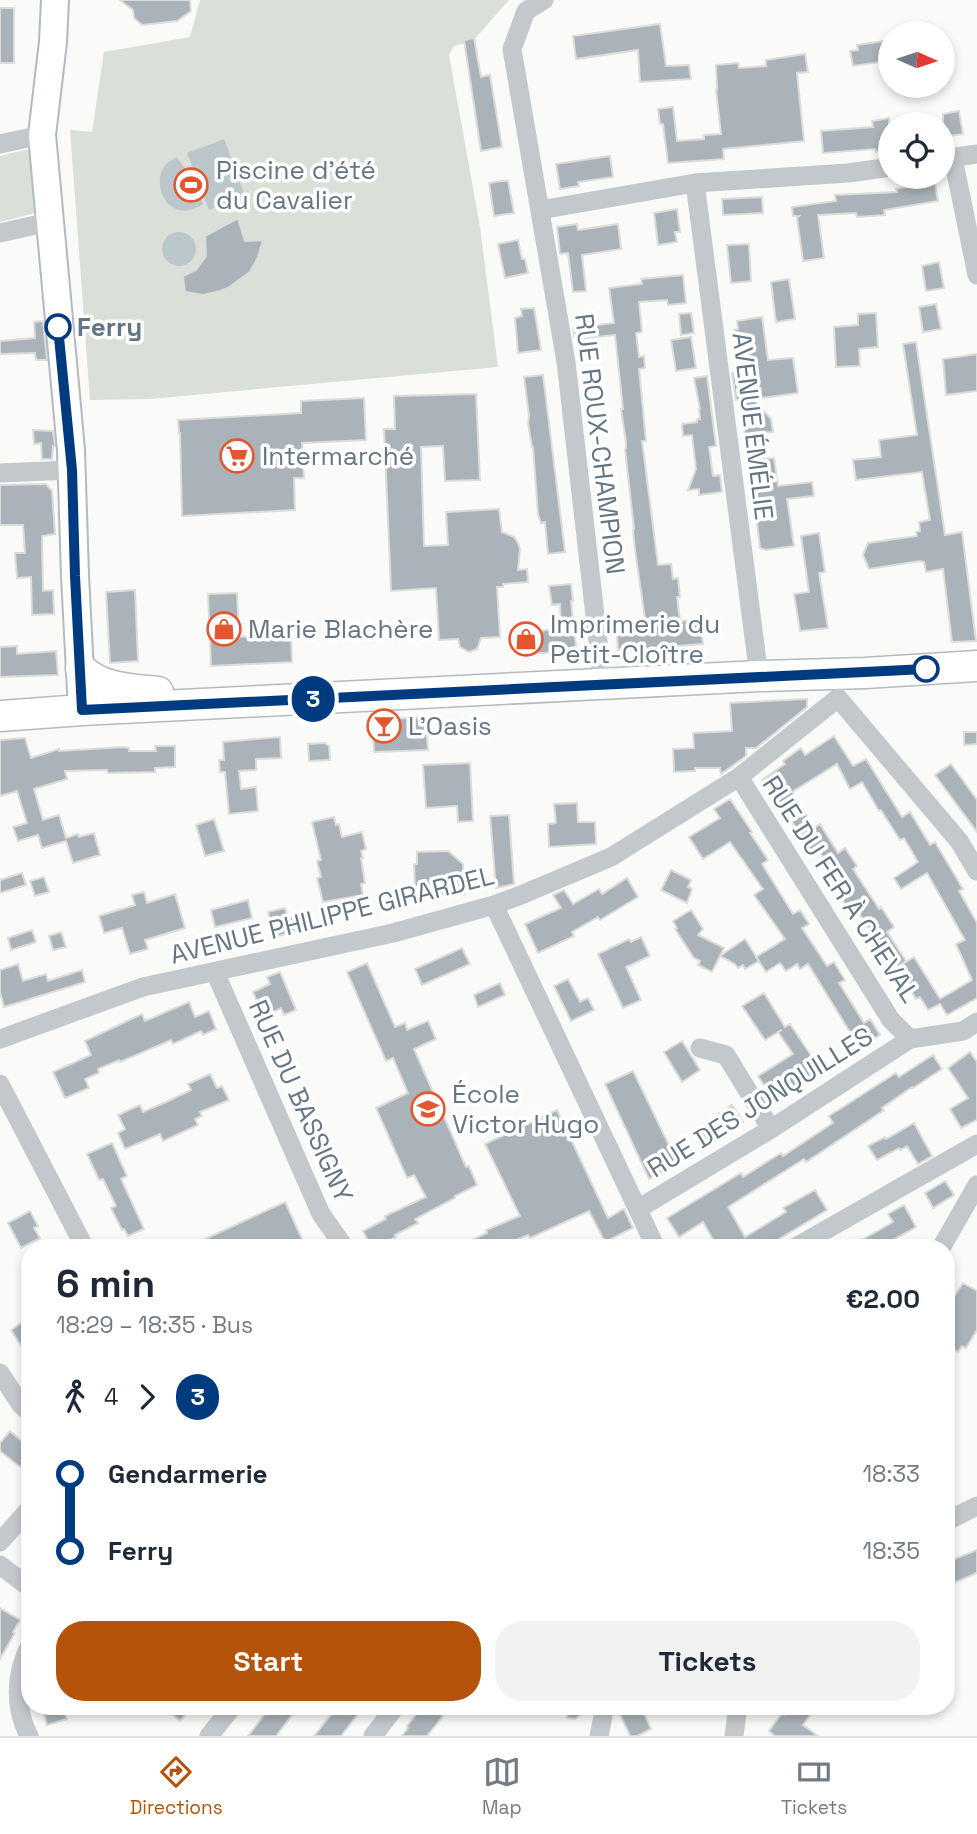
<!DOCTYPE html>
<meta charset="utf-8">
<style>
:root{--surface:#fff;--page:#f2f2f3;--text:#1f2937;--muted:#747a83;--line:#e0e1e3;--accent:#b45309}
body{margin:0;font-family:"Space Grotesk",sans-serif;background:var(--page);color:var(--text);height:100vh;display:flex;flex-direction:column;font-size:26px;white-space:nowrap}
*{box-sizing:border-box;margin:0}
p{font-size:23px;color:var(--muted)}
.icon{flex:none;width:38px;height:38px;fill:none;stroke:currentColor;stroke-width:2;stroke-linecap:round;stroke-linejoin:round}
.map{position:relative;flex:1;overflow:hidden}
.panel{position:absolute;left:21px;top:1239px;width:934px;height:476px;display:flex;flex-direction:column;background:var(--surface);border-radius:28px;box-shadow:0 4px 10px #0003}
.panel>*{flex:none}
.badge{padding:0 14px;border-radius:23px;font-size:24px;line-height:46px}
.needle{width:46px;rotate:93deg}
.fabs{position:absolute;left:878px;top:21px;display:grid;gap:14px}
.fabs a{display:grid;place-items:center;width:77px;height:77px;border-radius:50%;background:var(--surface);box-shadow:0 4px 10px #0003;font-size:35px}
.map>.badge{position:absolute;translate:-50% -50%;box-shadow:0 0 0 4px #fff}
.legs{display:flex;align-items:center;gap:10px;height:77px;padding:0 35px;font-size:23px}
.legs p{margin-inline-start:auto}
.overview{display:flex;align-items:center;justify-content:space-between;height:119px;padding:0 35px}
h1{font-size:38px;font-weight:800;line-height:52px}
.button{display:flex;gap:14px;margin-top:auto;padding:14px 35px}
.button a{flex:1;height:80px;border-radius:28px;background:var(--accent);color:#fff;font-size:28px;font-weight:800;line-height:80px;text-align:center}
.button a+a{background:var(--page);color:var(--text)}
ul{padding:0 35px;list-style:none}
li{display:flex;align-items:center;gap:24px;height:77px;font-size:26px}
li i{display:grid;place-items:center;width:10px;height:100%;margin:0 9px;background:currentColor}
li i::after{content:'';width:18px;height:18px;margin:-9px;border:5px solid;border-radius:50%;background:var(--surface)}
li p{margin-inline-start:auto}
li:first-child i{background:linear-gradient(#0000 50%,currentColor 0)}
li:last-child i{background:linear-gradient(currentColor 50%,#0000 0)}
.tab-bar{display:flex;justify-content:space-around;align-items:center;height:98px;border-top:2px solid var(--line);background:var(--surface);font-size:19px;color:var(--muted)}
.tab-bar a{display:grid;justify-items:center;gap:4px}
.tab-bar .on{color:var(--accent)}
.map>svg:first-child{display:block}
</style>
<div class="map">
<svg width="977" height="1736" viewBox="0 0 977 1736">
<rect width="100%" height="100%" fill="#fafaf8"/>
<path fill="#dadfd7" d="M200 0H509L473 41 454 46 449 55 480 227 498 367 149 399 90 400 70 130 92 132 104 52 190 37Z
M33 148 39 212 0 222V156Z"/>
<path fill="#bbc7cb" d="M224 139 245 196 209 210 187 153Z
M177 157 195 183 203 204C169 227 148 183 167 163 170 161 174 159 177 157Z
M162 249a17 17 0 1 1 34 0a17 17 0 1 1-34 0Z"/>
<path fill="#aab3b9" stroke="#dcdcda" stroke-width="2" d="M120 0H190L191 11 177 21 142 25 134 18 133 10Z
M0 8H14V63H0Z
M660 24 666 66 689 65 691 79 640 82 638 50 576 59 573 36Z
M474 38 481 77 490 75 502 147 481 151 464 40Z
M884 41 888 61 853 66 850 51 858 50 857 45Z
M805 54 808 72 797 73 804 141 723 149 724 159 668 163 663 124H660L658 109 673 107 677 141 704 139V135L721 134 716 90H717L716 65 738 63 739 68 766 66V60Z
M959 111 963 134 943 137V114Z
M889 118 891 149 876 152 875 149 823 153 821 131 873 127 872 121Z
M610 156 613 177 578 182 579 186 560 189 556 164Z
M501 181H508L514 213 494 216 489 183Z
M935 182 938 201 884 210 885 215 857 217 856 213 818 215 824 258 803 261 797 218 799 216H793L792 207 836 201 835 195 897 192 896 189Z
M762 197 763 213 723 215 722 199Z
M677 209 680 232H675L677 242 658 245 654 213Z
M238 218 245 241 263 240 258 257 250 272 228 288 220 291 204 295 185 292 183 276 196 270 206 256 205 236Z
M577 224 578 230 618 224 621 249 582 255 586 291 573 292 568 253 560 254 557 227Z
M518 240 522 259H525L528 273 505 278 498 244Z
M749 244 751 281 731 283 727 245Z
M939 262 944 288 926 291 922 266Z
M683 275 686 303 668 305 667 300 639 302 642 332 636 333 639 357 644 356 645 368 639 369 646 441H642L658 565 671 564 673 579 678 578 680 597H677L680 621 700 620 703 644 678 646V655L658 657 657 648 632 651V648L618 650 616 623 645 619 635 550 633 530 634 529 625 449 626 448V442L621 409H623L615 335 575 339 573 328 614 323 609 288 642 284 641 279Z
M789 279 795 319 776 322 771 282Z
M936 304 941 329 923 332 919 307Z
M534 308 541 350 518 353 515 318 522 316 521 309Z
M691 313 694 333 681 335 679 314Z
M876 313 878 347 859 349 860 366 836 367 834 327 858 325V314Z
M762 317 768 360 793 358 798 393 755 399 756 402 771 419 773 432 760 433 764 459 774 458 778 486 812 482 814 496 787 499 794 546 766 550 760 548 754 497 757 496 752 472 747 467 751 460 748 435H745L740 400H736L732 373 740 372 734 330 738 329 737 321Z
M43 321 47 360H36L35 353 0 354V341L35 338 34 322Z
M691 337 696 368 676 371 671 340Z
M916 342 945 535 962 532 976 641 952 642 943 569 926 572 924 562 920 561 869 569 863 555 868 543 917 536 916 532 920 531 919 522 930 520 922 472 856 480 853 460 881 457 879 440 917 435 903 344Z
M977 354V391L946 395 943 359Z
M543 375 565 552 548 554 545 522 541 523 538 514 533 447H532L528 423 529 416 524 377Z
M707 376 716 446 709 447 713 476 720 475 722 492 699 495V489L688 490 696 469 692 435 683 436 682 424 697 422V419H700L699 409H700L694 378Z
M476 394 480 480 445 481 443 446 421 447 424 546 448 545 446 512 499 509 502 532 514 537 518 543 520 549 518 570 527 569 528 582 503 584V587H497L500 637 481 638 477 649 469 652 460 647 458 639 439 640 436 588 391 591 384 429H395L394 396Z
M364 398 366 440 302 443 304 478H294L295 510 182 516 180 433H179L178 420 301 413V401Z
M33 430 53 431 55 446H53L52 459H42L41 443 34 444Z
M46 484 52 491 55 534 42 536 43 591 53 590 54 614 32 615 31 577 17 578 15 553H25L23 525H0V485Z
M819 533 825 572 819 573 828 628 800 631 794 594 809 592 801 536Z
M571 584 573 601H571L576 647 567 649 566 652 522 654 519 626 531 625 532 632 561 628 560 604 552 605 549 586Z
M135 590 138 661 110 663 106 592Z
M237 593 239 637 291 634 292 662 211 666 208 594Z
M17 646V654L56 651 58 675 0 677V647Z
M807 699V707L756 748H746V756L721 774 720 768H695V771L674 772 673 749 694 748 693 733 732 731 730 703Z
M425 717 428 750 374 752 372 720Z
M964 732H977V744L964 745Z
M834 736 853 766 866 759 902 817 910 812 930 845 935 842 963 889 959 891 977 923V998L947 1015 940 1004 928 1010 920 997 916 999 898 967 914 957 940 999 972 980 956 944 965 940 927 873 901 889 894 878 918 862 904 838 900 840 881 810 879 811 862 782 850 789 837 764 792 792 814 828 820 824 838 853 845 848 857 866 853 869 879 909 881 907 894 927 887 932 906 961 889 972 878 956 884 952 855 907 849 911 839 894 844 890 817 848 811 852 784 809 762 780 785 764 783 761 801 748 805 755Z
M280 737 281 758 256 759V770L239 771 241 789 256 787 258 811 229 814 225 772H220L219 760H224L223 742Z
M25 738 31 758 59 749V751L124 747 129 748V751H156L155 746H175V767L155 768V772L108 773 107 770 65 771 67 779 34 789 43 820 59 815 66 838 78 834 79 837 94 833 100 855 73 863 66 841 42 848 38 835 18 841 13 827 27 823 17 791 0 796V740Z
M325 743 329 746 330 760 309 761 308 744Z
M470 763 473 821 458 822 457 806 426 808 423 765Z
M951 764 977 800V832L935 775Z
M730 799 752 832 750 833 768 860 762 864 793 914 800 910 809 924 802 928 827 966 834 962 845 980 839 983 864 1023 870 1019 880 1035 857 1049 847 1034 850 1032 808 964 800 969 797 964 786 971 780 963 766 972 756 957 785 939 754 895 763 889 730 842 703 859 689 837 720 818 714 809Z
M577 803 578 822H595L596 844 549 847 548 824 556 823 554 804Z
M509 815 514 884 496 888 490 816Z
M334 817 336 825 339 824 342 837 362 832 366 849 361 851 363 858H361L365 883 361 884 363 895 323 902 317 878 321 877 317 861 321 860 312 822Z
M214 819 224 851 205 856 196 825Z
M448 851 463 864 465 894 419 897V887L415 888 414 864H417V852Z
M671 870 691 880 688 887 692 889 687 903 661 890Z
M22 873 26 885 0 893V880Z
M44 877 49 892 35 896 30 881Z
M627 878 638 897 600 920 598 917 572 932 574 936 538 953 525 924 561 908 553 895 564 890 573 904 599 889 602 894Z
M144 892 147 903 175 894 185 928 145 940 148 949 130 954 122 928 104 933 99 916 135 905 132 895Z
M248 900 252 918 215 927 211 910Z
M285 908 288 918 302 916 305 928 275 937 268 912Z
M691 910 703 929 698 935 724 948 712 972 698 965 700 961 694 958 675 929 677 928 673 921Z
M32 930 36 942 11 950 8 938Z
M61 932 66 947 53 950 49 936Z
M641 937 650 956 626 967 641 1000 623 1008 598 954 629 939 631 942Z
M745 939 759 961 745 969 743 965 738 968 735 964 720 956Z
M462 948 470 964 422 985 415 969Z
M367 963 395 1027 405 1023 407 1030 428 1021 436 1039 414 1049 466 1167 469 1166 477 1185 455 1196V1198L415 1219 418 1223 395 1235 396 1237 374 1248H372L363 1231 386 1219 385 1216 426 1197 414 1175 407 1178 376 1108 408 1093 393 1058 386 1061 347 972Z
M18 964 23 981 46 974 48 981 82 970 85 982 4 1007 0 992V970Z
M280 972 296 1010 284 1015 281 1008 263 1017 253 992 270 984 267 977Z
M568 979 580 1002 588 998 594 1010 571 1021 554 986Z
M500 983 505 995 478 1007 474 995Z
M764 993 785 1027 790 1024 822 1072 775 1102 758 1076 793 1054 778 1032 782 1030 765 1040 742 1006Z
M189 1002 195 1017 209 1011 216 1029 203 1035 201 1031 173 1044 171 1040 120 1062 119 1060 98 1069 99 1073 85 1079 89 1088 65 1098 53 1072 91 1055 85 1041 142 1014 145 1021Z
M682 1041 700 1070 682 1082 664 1052Z
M970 1052 977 1062V1120L961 1128 950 1109 968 1098 948 1068Z
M933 1055 942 1069 913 1088 912 1087 882 1108 884 1110 806 1162 804 1159 728 1207 745 1237 786 1212 783 1208 815 1190 827 1210 764 1248 759 1243 752 1248H718L703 1222 679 1237 667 1218 741 1173 743 1177 781 1153 783 1156 833 1123 829 1116 896 1073 899 1077Z
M633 1071 679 1166 649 1179 605 1084Z
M210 1074 217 1088 222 1086 229 1100 200 1112 202 1116 195 1119 198 1125 163 1141 160 1134 125 1149 118 1133 125 1129 118 1115 140 1105 143 1112 166 1102 191 1090 188 1084Z
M732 1105 743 1122 719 1138 718 1136 703 1146 696 1135 710 1126 708 1121Z
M557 1110 608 1218 624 1209 633 1228 605 1242 589 1211 530 1238 528 1235 497 1248H454L487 1233 486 1230 520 1216 485 1144Z
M914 1123 932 1156 918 1164 907 1146 900 1150 899 1148 877 1160 868 1146 885 1137 886 1139Z
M112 1143 127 1176 121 1179 144 1229 128 1236 124 1229 122 1230 111 1208 116 1206 103 1179 99 1180 87 1154Z
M945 1181 954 1195 933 1208 925 1193Z
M285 1202 303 1241 289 1248H186Z
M904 1205 916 1227 893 1240 897 1248H848L893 1222 888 1214Z
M30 1211 38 1226 34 1228 40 1238 21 1248 8 1223Z
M963 1283 977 1291V1330L966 1348 962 1346 958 1352 947 1346V1302L952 1293 955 1295Z
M30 1317V1360L11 1330Z
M10 1431 30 1448V1456L20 1467 0 1451V1443Z
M977 1550V1573L947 1586V1562Z
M0 1608 20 1620 13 1632 15 1633 0 1659Z
M42 1706H63L67 1719 47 1725Z
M162 1706H193L180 1721Z
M271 1706H299L276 1736H248Z
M338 1706H364L341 1736H314Z
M423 1706H430L443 1716 427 1736H402L408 1728 407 1726Z
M569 1706H592L575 1719 567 1718Z
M631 1706H641L651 1729 637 1736H630L619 1712Z
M792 1706H807L813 1711 803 1725 818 1736H775L769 1731 782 1713 785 1715Z"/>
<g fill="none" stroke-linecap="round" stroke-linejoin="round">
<defs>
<path id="secondary" d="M55 0 53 42 42 135 71 450 75 576 82 710"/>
<path id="primary" d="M81 669C102 689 130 689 158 692
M0 716 82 710 759 676 865 673 977 666"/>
</defs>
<use href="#secondary" stroke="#b3babf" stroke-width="30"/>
<use href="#primary" stroke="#b5babe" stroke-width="33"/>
<path stroke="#c3c8cc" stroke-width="19" d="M544 0 526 11 512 49 566 362 603 685
M0 144 42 135
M953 158 977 275
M943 159 977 154
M695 183 759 676
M540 210 695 183 848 173 891 167
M0 233 49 222
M0 473 72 470
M838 698 959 841 977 871
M739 777 891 1020 910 1039 963 1031 977 1022
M494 905 656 1248
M215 972 321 1214 345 1248
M0 1039 143 987 393 933 494 905 521 895 611 857 739 777 838 698
M700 1048 726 1055 771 1129
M0 1084 85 1248
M638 1209 771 1129 910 1039
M794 1248 977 1144
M941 1248 977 1185
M0 1373 21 1405 30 1413
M947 1521 977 1506
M0 1542 30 1508
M0 1565 30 1588
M29 1736C14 1707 15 1674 30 1645
M209 1736 233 1706
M373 1736 396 1706
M599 1736 605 1706
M734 1736 738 1706"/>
<use href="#secondary" stroke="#fff" stroke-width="26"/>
<use href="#primary" stroke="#fff" stroke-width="30"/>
</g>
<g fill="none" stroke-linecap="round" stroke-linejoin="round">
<defs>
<path id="line-1" d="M58 327 72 470 75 576 82 710 926 669"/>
</defs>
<use href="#line-1" stroke="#fff" stroke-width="16"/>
<use href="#line-1" stroke="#003b80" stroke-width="10"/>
</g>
<defs>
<symbol id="stadium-ring" viewBox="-11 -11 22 22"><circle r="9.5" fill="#fff" stroke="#e4572e" stroke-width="1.5"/><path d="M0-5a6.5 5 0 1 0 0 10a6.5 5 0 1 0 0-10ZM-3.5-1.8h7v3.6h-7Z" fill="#e4572e"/></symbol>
<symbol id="supermarket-ring" viewBox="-11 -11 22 22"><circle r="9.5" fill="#fff" stroke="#e4572e" stroke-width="1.5"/><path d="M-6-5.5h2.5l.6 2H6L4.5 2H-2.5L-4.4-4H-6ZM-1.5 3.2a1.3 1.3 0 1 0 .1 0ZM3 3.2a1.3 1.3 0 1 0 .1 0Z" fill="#e4572e"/></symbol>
<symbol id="shop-ring" viewBox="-11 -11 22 22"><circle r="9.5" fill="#fff" stroke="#e4572e" stroke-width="1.5"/><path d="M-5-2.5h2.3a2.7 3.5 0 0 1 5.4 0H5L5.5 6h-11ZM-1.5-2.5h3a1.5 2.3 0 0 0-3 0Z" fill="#e4572e"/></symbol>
<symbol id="bar-ring" viewBox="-11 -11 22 22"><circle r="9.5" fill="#fff" stroke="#e4572e" stroke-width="1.5"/><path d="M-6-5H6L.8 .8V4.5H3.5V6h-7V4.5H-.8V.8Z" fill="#e4572e"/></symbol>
<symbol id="school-ring" viewBox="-11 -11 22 22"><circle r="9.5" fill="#fff" stroke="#e4572e" stroke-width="1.5"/><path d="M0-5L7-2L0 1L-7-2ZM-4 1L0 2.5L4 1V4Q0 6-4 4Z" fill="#e4572e"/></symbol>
</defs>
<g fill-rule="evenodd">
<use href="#stadium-ring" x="172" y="166" width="38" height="38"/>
<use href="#supermarket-ring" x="218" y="437" width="38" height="38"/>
<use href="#shop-ring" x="205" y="610" width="38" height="38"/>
<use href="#shop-ring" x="507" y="620" width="38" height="38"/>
<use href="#bar-ring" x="365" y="707" width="38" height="38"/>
<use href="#school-ring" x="409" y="1090" width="38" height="38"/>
</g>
<g fill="#fff" stroke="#003b80" stroke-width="3.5">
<circle cx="58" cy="327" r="12"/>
<circle cx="926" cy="669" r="12"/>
</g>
<g text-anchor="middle" stroke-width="7" stroke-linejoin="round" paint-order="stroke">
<g font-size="26" fill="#657683" stroke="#fff" text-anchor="start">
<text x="216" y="179">Piscine d'été<tspan x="216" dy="30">du Cavalier</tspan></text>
<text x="262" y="465">Intermarché</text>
<text x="550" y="633">Imprimerie du<tspan x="550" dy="30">Petit-Cloître</tspan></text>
<text x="248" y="638">Marie Blachère</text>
<text x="408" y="735">L'Oasis</text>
<text x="452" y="1103">École<tspan x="452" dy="30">Victor Hugo</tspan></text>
</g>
<g font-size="26" font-weight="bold" fill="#657683" stroke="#fff" text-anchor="start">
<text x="77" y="336">Ferry</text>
</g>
<g font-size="26" fill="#657683" stroke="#fff">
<text transform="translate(753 426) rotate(83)" y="9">AVENUE ÉMÉLIE</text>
<text transform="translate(600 444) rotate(83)" y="9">RUE ROUX-CHAMPION</text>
<text transform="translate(841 889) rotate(57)" y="9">RUE DU FER À CHEVAL</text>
<text transform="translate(332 915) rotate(-14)" y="9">AVENUE PHILIPPE GIRARDEL</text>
<text transform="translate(301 1101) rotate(66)" y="9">RUE DU BASSIGNY</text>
<text transform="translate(760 1102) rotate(-32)" y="9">RUE DES JONQUILLES</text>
</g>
</g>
</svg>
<div class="fabs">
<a><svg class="needle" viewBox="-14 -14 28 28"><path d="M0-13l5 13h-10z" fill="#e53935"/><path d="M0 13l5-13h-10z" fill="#747a83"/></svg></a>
<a><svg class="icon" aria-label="locate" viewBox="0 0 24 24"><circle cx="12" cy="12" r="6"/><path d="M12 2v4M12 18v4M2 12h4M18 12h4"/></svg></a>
</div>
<b class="badge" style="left:313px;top:699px;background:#003b80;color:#fff">3</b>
<section class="panel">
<div class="overview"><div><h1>6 min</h1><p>18:29 – 18:35 · Bus</p></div><b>€2.00</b></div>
<div class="legs"><svg class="icon" aria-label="walk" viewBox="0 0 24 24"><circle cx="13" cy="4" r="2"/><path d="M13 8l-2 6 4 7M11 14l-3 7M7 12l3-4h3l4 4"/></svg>4<svg class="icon" aria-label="forward" viewBox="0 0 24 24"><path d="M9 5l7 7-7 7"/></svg><b class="badge" style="background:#003b80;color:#fff">3</b></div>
<ul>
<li><i style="color:#003b80"></i><b>Gendarmerie</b><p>18:33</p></li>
<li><i style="color:#003b80"></i><b>Ferry</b><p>18:35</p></li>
</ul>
<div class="button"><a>Start</a><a>Tickets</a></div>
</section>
</div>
<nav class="tab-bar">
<a class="on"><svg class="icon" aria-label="directions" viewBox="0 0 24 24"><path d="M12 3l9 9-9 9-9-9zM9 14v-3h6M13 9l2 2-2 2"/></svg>Directions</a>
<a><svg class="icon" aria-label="map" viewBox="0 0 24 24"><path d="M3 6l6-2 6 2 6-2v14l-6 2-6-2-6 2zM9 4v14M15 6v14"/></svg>Map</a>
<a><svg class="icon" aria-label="tickets" viewBox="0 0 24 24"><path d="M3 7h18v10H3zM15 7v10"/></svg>Tickets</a>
</nav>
